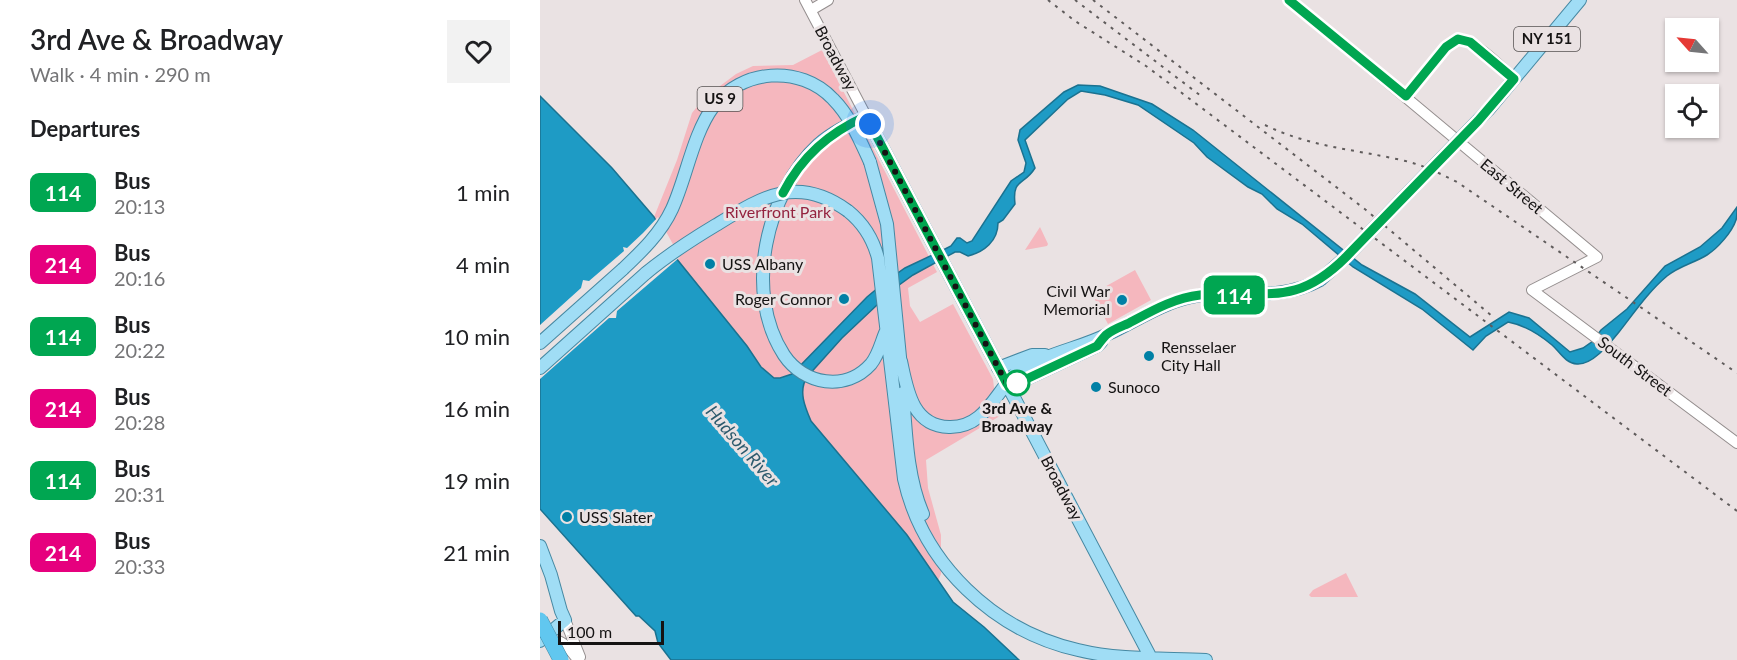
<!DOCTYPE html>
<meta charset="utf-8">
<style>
:root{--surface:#fff;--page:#f2f2f2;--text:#202124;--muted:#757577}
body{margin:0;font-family:Lato,sans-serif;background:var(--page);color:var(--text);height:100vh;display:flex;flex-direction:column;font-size:22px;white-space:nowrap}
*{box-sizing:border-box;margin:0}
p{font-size:20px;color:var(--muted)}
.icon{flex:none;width:33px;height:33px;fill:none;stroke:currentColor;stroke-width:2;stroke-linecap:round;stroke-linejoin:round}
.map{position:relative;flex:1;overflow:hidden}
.panel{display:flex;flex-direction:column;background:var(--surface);width:540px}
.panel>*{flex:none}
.badge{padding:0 12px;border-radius:9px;font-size:21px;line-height:39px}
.needle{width:39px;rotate:297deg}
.tools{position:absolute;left:1125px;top:18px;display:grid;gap:12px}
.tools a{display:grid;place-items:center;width:54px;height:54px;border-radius:0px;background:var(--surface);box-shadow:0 2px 4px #0004;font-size:30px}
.scale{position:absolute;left:18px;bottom:15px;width:106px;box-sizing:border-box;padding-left:6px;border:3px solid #151313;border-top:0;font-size:16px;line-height:21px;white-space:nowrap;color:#151313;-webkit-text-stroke:4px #eae2e3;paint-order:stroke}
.you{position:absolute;width:30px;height:30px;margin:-15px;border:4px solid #fff;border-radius:50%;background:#1a73e8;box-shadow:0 0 0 9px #1a73e833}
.map>.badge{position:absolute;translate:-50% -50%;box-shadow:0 0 0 3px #fff}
h2{padding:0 30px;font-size:22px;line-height:54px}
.round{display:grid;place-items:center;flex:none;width:63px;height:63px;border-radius:0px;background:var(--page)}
.head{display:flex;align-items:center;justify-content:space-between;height:102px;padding:0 30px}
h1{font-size:28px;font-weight:600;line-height:45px}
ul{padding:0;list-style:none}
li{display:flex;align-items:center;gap:18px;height:72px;padding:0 30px}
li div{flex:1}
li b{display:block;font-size:22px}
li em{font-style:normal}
li .badge{min-width:66px;font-weight:700;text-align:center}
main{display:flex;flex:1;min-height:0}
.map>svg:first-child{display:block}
</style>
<main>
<section class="panel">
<div class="head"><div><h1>3rd Ave &amp; Broadway</h1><p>Walk · 4 min · 290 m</p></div><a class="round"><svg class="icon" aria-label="heart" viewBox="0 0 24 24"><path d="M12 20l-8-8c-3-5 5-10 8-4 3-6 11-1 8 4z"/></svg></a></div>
<h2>Departures</h2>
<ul>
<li><span class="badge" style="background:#00a651;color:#fff">114</span><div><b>Bus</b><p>20:13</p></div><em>1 min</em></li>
<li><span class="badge" style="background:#e6007e;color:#fff">214</span><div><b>Bus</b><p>20:16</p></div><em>4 min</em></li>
<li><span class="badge" style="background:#00a651;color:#fff">114</span><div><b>Bus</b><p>20:22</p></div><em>10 min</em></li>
<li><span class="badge" style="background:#e6007e;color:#fff">214</span><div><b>Bus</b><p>20:28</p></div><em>16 min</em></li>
<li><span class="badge" style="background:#00a651;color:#fff">114</span><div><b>Bus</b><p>20:31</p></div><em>19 min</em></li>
<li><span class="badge" style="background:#e6007e;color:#fff">214</span><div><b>Bus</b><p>20:33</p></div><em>21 min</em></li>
</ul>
</section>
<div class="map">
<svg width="1197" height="660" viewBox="0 0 1197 660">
<rect width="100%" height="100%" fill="#eae2e3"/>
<path fill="#f5b7be" d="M282 50 397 272 368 288 370 306 380 322 413 304 453 379 454 388 470 410 386 460 388 488 401 535V574L389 601 225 377 107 223 114 217 137 160 152 113 164 98 196 74 213 66 253 65Z
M500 227 508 244 507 246 485 250Z
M595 270 611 300 568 324 552 294Z
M806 573 818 597H771L769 595 773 590Z"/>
<path fill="#1e9bc5" stroke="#1b7290" stroke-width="1.5" d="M538 85 560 86 612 104 653 130 822 265 875 294 930 337 969 312 989 318 1030 352 1043 348 1053 341 1061 330 1087 309 1125 266 1160 247 1182 228 1197 207C1197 211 1197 217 1196 220 1192 232 1178 248 1167 255 1154 263 1139 266 1127 276 1108 292 1094 313 1079 332 1070 343 1053 365 1037 364 1025 363 1020 352 1012 345 1000 335 984 325 968 322L946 336 933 350 882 309 813 267 762 224 737 209 722 194 708 187 667 157 654 143 598 105 565 95 541 91 528 99 485 140 495 168C484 186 472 178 475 204L463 220 458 223C458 241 444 252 428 256L420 252H415L373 275 355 288 302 338 267 377C258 391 265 407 271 421L367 535 413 602 444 627 479 660H131L118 643 115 631 99 616H96L0 509V96L72 168 114 217 136 258 207 346 221 367 234 378H240L252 374 327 297 345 282 365 268 405 249 411 246 417 238H420L427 243 432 241 471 181 484 172 486 163 478 140 480 130 524 92Z"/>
<path fill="#eae2e3" d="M118 217 140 257 77 311 76 318H69L0 379V325L41 288 43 280 49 281 84 251 83 247 87 248 103 233Z"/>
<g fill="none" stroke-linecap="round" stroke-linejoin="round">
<defs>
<path id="tertiary" d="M265 0 326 116
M749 0 1057 257 992 290 1197 443
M271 10 288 0
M866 96 906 47 918 39C935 40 961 67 974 79
M25 620 40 657
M6 640C21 637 30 649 38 660"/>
<path id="primary" d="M949 109 1040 0
M330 162 347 224 361 367
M308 211C323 223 333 239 338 258L364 479C383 564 454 631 538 650 579 660 623 658 666 660
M346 331C341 342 339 354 331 364 306 392 264 385 244 355 203 292 226 193 279 144 293 132 310 124 326 116L611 658
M0 343 83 269
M361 361C367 389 372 426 409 427 443 428 454 396 473 376 479 369 492 364 500 360 522 350 547 345 568 334 596 321 620 304 651 297 696 287 735 304 780 280
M0 368 106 273
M458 368 492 355H505
M467 384 480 382 557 346 561 342
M363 393C366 433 367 477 383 514
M0 546 11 575 21 611 25 620 0 641"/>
</defs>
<use href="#tertiary" stroke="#948e8e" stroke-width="12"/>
<use href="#primary" stroke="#4688a2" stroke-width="14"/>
<use href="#tertiary" stroke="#fff" stroke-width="10"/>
<use href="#primary" stroke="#a0ddf5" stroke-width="12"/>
<path stroke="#605c5c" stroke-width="2" stroke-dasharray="3 6" stroke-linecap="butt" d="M508 0 535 21 606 66 1197 511
M535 0 661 96
M553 0 826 210 952 316
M725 125C770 147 813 149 861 160 881 164 899 173 917 182L1197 373"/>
<defs>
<path id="primary-bridge" d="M83 269C101 252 121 233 132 209 146 179 153 134 173 107 201 69 260 64 293 99 310 116 320 140 330 162
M106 273C128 255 151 240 176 225 222 197 257 174 308 211
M780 280 806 257 949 109"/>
<path id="motorway-bridge" d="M0 620 21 660"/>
</defs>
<use href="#primary-bridge" stroke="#4688a2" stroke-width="14" stroke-linecap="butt"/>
<use href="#motorway-bridge" stroke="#4688a2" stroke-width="16" stroke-linecap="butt"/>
<use href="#primary-bridge" stroke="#a0ddf5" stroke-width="12"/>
<use href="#motorway-bridge" stroke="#61c7ef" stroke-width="15"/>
</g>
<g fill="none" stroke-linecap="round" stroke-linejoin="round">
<defs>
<path id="line" d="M243 193C262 156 289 133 326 116L467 384 480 382 557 346C560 342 563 338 566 335 572 330 580 327 587 324 610 312 633 298 660 295 723 288 753 310 806 257L938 121 974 79 930 42 918 39 906 47 866 96 749 0"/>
</defs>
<use href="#line" stroke="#fff" stroke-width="14"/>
<use href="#line" stroke="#00a651" stroke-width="9"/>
<path stroke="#151313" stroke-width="6" stroke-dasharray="0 10.8" d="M330 124 462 375 467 384 477 383"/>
</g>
<g fill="#0080a5" stroke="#eae2e3" stroke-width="2">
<circle cx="170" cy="264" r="6"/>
<circle cx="304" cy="299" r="6"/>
<circle cx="582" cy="300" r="6"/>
<circle cx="609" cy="356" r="6"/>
<circle cx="556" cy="387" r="6"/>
<circle cx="27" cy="517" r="6"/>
</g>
<circle fill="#fff" stroke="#00a651" stroke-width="3" cx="477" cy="383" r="12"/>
<g text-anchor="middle" stroke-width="6" stroke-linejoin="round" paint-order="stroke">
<g fill="#eae2e3" stroke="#555151" stroke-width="1.5">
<rect x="974" y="27" width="66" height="24" rx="4.5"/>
<rect x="157.5" y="87" width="45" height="24" rx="4.5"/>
</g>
<g font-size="15" font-weight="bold" fill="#151313">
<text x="1007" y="44">NY 151</text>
<text x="180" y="104">US 9</text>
</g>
<g font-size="16" fill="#151313" stroke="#eae2e3">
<text transform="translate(296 58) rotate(62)" y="6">Broadway</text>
<text transform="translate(972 186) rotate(40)" y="6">East Street</text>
<text transform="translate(1095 366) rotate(37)" y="6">South Street</text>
<text transform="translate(522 488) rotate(62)" y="6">Broadway</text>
</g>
<g font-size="16" fill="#94233f" stroke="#eae2e3">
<text x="238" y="218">Riverfront Park</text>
</g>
<g font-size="16" fill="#151313" stroke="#eae2e3" text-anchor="start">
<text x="182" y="270">USS Albany</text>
<text x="570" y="297" text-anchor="end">Civil War<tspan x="570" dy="18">Memorial</tspan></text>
<text x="292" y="305" text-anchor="end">Roger Connor</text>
<text x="621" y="353">Rensselaer<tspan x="621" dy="18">City Hall</tspan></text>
<text x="568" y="393">Sunoco</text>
<text x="39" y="523">USS Slater</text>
</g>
<g font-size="16" font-weight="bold" fill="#151313" stroke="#eae2e3">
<text x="477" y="414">3rd Ave &amp;<tspan x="477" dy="18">Broadway</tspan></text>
</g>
<g font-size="18" font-style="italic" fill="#2d5b6e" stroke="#eae2e3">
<text transform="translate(202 446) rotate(49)" y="6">Hudson River</text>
</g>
</g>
</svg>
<div class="tools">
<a><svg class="needle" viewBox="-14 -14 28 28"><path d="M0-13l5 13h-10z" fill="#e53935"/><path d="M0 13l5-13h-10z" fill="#757577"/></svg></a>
<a><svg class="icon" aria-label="locate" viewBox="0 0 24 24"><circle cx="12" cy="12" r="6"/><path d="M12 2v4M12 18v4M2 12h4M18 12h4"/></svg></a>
</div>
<div class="scale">100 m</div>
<div class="you" style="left:330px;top:124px"></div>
<b class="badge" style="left:694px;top:295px;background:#00a651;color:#fff">114</b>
</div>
</main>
